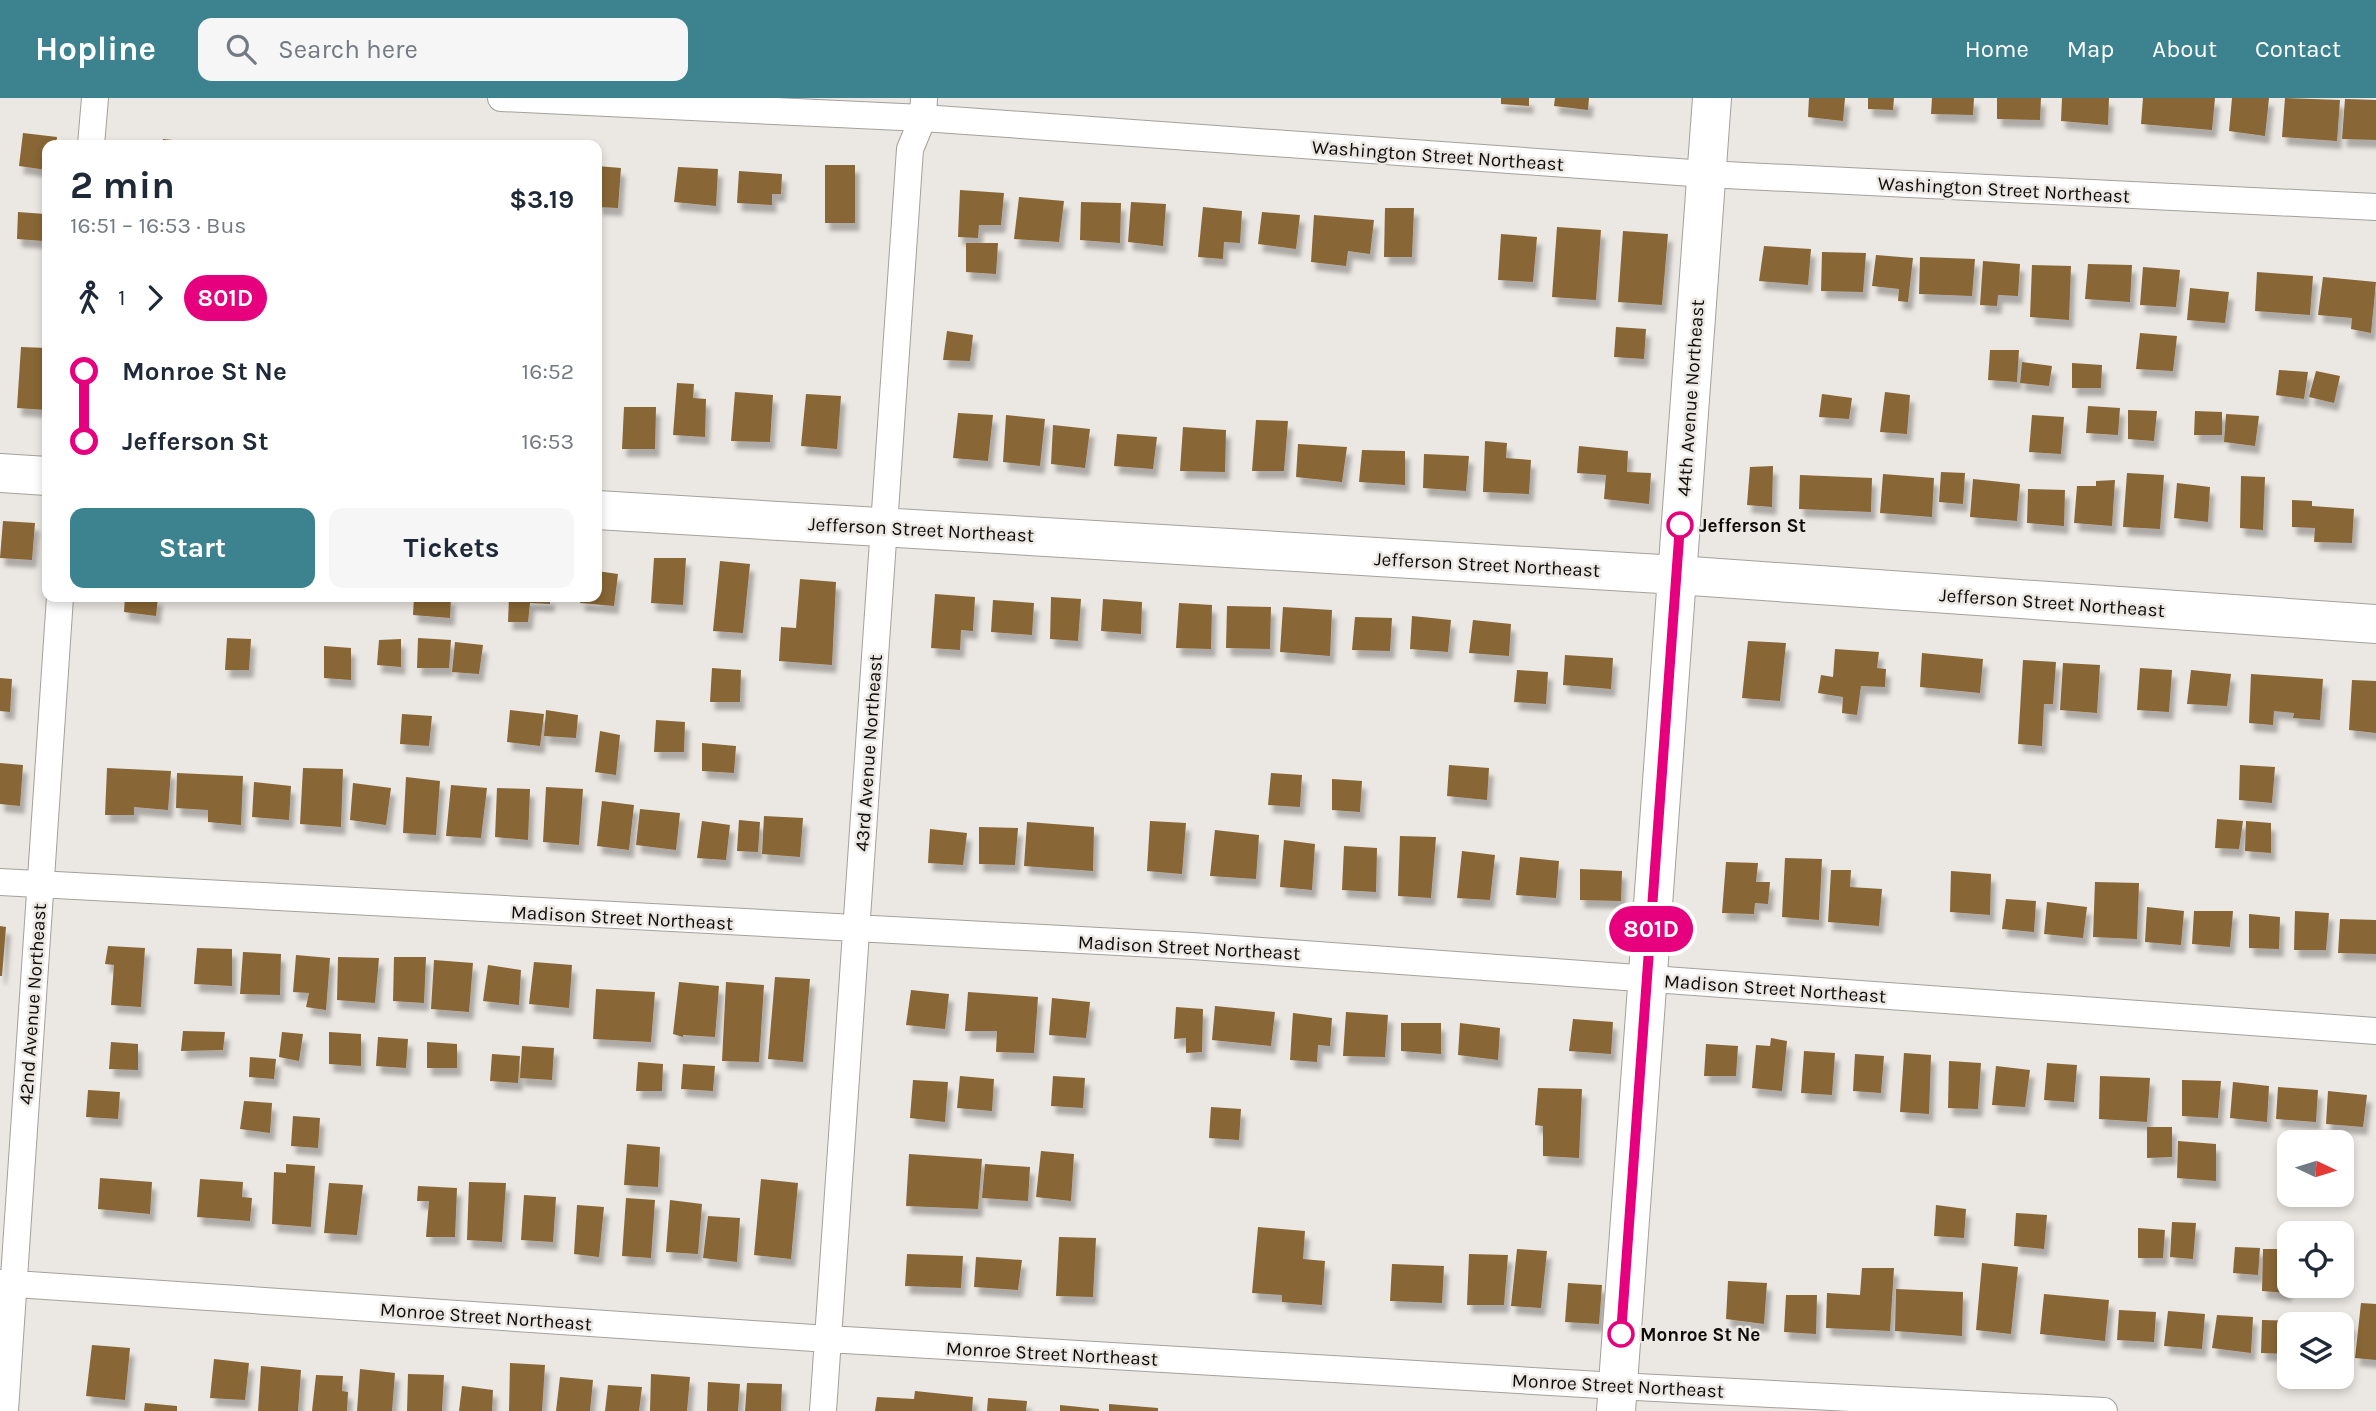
<!DOCTYPE html>
<meta charset="utf-8">
<style>
:root{--surface:#fff;--page:#f6f6f7;--text:#1f2937;--muted:#747a83;--accent:#3d828f}
body{margin:0;font-family:Karla,sans-serif;background:var(--page);color:var(--text);height:100vh;display:flex;flex-direction:column;font-size:26px;white-space:nowrap}
*{box-sizing:border-box;margin:0}
p{font-size:23px;color:var(--muted)}
.icon{flex:none;width:38px;height:38px;fill:none;stroke:currentColor;stroke-width:2;stroke-linecap:round;stroke-linejoin:round}
.map{position:relative;flex:1;overflow:hidden}
.drawer{position:absolute;left:42px;top:42px;width:560px;height:462px;display:flex;flex-direction:column;background:var(--surface);border-radius:14px;box-shadow:0 4px 10px #0003}
.drawer>*{flex:none}
.badge{padding:0 14px;border-radius:23px;font-size:24px;line-height:46px}
.needle{width:46px;rotate:94deg}
.fabs{position:absolute;left:2277px;top:1032px;display:grid;gap:14px}
.fabs a{display:grid;place-items:center;width:77px;height:77px;border-radius:14px;background:var(--surface);box-shadow:0 4px 10px #0003;font-size:35px}
.map>.badge{position:absolute;translate:-50% -50%;box-shadow:0 0 0 4px #fff}
.legs{display:flex;align-items:center;gap:10px;height:77px;padding:0 28px;font-size:23px}
.legs p{margin-inline-start:auto}
.summary{display:flex;align-items:center;justify-content:space-between;height:119px;padding:0 28px}
h1{font-size:38px;font-weight:700;line-height:52px}
.primary-button{display:flex;gap:14px;margin-top:auto;padding:14px 28px}
.primary-button a{flex:1;height:80px;border-radius:14px;background:var(--accent);color:#fff;font-size:28px;font-weight:700;line-height:80px;text-align:center}
.primary-button a+a{background:var(--page);color:var(--text)}
ul{padding:0 28px;list-style:none}
li{display:flex;align-items:center;gap:24px;height:70px;font-size:26px}
li i{display:grid;place-items:center;width:10px;height:100%;margin:0 9px;background:currentColor}
li i::after{content:'';width:18px;height:18px;margin:-9px;border:5px solid;border-radius:50%;background:var(--surface)}
li p{margin-inline-start:auto}
li:first-child i{background:linear-gradient(#0000 50%,currentColor 0)}
li:last-child i{background:linear-gradient(currentColor 50%,#0000 0)}
header{display:flex;align-items:center;gap:42px;box-sizing:border-box;height:98px;padding:0 35px;background:var(--accent);color:#fff}
header strong{font-size:33px}
nav{display:flex;gap:38px;margin-inline-start:auto;font-size:24px}
.search{width:490px;height:63px;background:var(--page);display:flex;align-items:center;gap:18px;box-sizing:border-box;padding:0 24px;border-radius:14px;color:var(--muted);font-size:26px}
.map>svg:first-child{display:block}
</style>
<header>
<strong>Hopline</strong>
<div class="search"><svg class="icon" aria-label="search" viewBox="0 0 24 24"><circle cx="10" cy="10" r="6"/><path d="M15 15l6 6"/></svg>Search here</div>
<nav><a>Home</a><a>Map</a><a>About</a><a>Contact</a></nav>
</header>
<div class="map">
<svg width="2376" height="1313" viewBox="0 0 2376 1313">
<defs>
<filter id="shadow"><feDropShadow dx="4.5" dy="8" stdDeviation="2" flood-color="#0004"/></filter>
</defs>
<rect width="100%" height="100%" fill="#ebe7e2"/>
<path fill="#886636" filter="url(#shadow)" d="M1501 0H1529V8L1501 6Z
M1555 0H1589L1588 12 1554 8Z
M1809 0H1845L1843 23 1808 19Z
M1868 0H1894L1893 12 1868 11Z
M1932 0H1974L1973 17 1931 16Z
M1997 0H2041L2040 22 1997 21Z
M2062 0H2109L2108 27 2061 23Z
M2143 0H2215L2212 32 2141 26Z
M2232 0H2269L2265 38 2229 33Z
M2285 0 2340 2 2337 43 2282 39Z
M2345 1 2376 2V42L2342 41Z
M23 35 57 39 56 47H47V72L19 68Z
M163 41 201 45V47H162Z
M825 67H855V125H825Z
M597 68 621 70 618 110 597 109Z
M678 69 718 71 716 108 674 104Z
M739 73 782 76 781 96H772V107L737 105Z
M960 92 1004 95 1001 127H979L978 140 958 139Z
M1019 99 1064 103 1059 144 1014 141Z
M1081 104 1121 105 1120 145 1080 142Z
M1131 104 1166 106 1163 148 1128 144Z
M1203 109 1242 113 1240 145 1224 144 1223 161 1198 159Z
M1385 110H1414L1412 159H1384Z
M18 114 45 116 44 143 17 141Z
M1262 114 1300 117 1296 151 1258 146Z
M1314 117 1374 122 1370 156 1348 153 1346 168 1311 164Z
M1557 129 1601 132 1596 202 1552 199Z
M1623 133 1668 136 1662 207 1618 204Z
M1501 136 1537 139 1533 184 1498 182Z
M966 145H998L996 176 966 174Z
M1764 148 1811 151 1808 187 1759 183Z
M1822 154 1866 155 1863 194 1821 193Z
M1876 157 1913 160 1908 204 1898 203 1899 191 1872 188Z
M1920 159 1975 161 1972 198 1919 196Z
M1983 163 2020 166 2018 198 1998 197 1997 208 1980 207Z
M2088 166 2132 167 2130 204 2085 201Z
M2032 167 2071 168 2069 222 2030 219Z
M2143 169 2180 172 2176 209 2140 207Z
M2257 174 2313 178 2310 217 2255 213Z
M2323 179 2376 184 2371 235 2351 231 2352 220 2318 217Z
M2190 190 2229 194 2225 225 2187 222Z
M1616 229 1646 231 1644 261 1614 259Z
M947 233 973 237 970 263 943 262Z
M2140 235 2177 238 2173 273 2136 271Z
M21 249 47 250V312L17 310Z
M1990 252H2019L2017 284 1988 282Z
M2022 264 2052 268 2049 288 2020 285Z
M2072 265 2102 267 2101 290H2072Z
M2279 272 2308 274 2304 301 2276 297Z
M2316 273 2340 278 2334 305 2309 299Z
M677 285 694 286 693 300 706 301 705 339 673 337Z
M735 294 773 297 770 344 731 343Z
M1885 294 1910 297 1907 336 1880 334Z
M806 296 841 298 837 351 801 348Z
M1822 296 1852 300 1849 321 1819 319Z
M2088 308 2120 310 2118 337 2086 335Z
M624 309H656L655 351H622Z
M2128 312 2157 313 2154 343 2128 341Z
M2195 313 2222 314V337H2194Z
M958 315 993 317 988 363 953 360Z
M2226 316 2259 318 2255 348 2224 344Z
M1006 317 1045 321 1040 368 1003 364Z
M2032 317 2064 319 2061 356 2029 354Z
M1256 322 1288 323 1284 373H1252Z
M1053 327 1090 331 1085 370 1051 366Z
M1183 329 1226 332 1225 374 1180 373Z
M1117 336 1157 339 1153 371 1114 368Z
M1485 343 1507 345 1506 360 1531 362 1529 396 1483 394Z
M1298 346 1347 349 1342 384 1296 379Z
M1579 348 1628 353 1627 374 1651 375 1649 406 1604 401 1606 377 1577 375Z
M1362 352 1405 353V387L1359 384Z
M1424 356 1469 358 1466 393 1423 390Z
M1773 368 1772 409 1747 407 1750 369Z
M1941 374 1965 375 1963 406 1939 404Z
M2127 375 2164 377 2160 431 2123 429Z
M1883 376 1934 380 1932 419 1880 415Z
M1800 377 1872 380 1871 414 1799 411Z
M2241 378 2265 379 2263 432 2240 430Z
M1973 381 2020 386 2017 423 1970 419Z
M2115 382 2112 428 2074 425 2077 388H2096V383Z
M2177 385 2210 389 2208 424 2174 420Z
M2028 391 2065 392 2064 428 2027 425Z
M2292 402 2312 403V408L2354 411 2352 445 2314 444 2315 430 2292 429Z
M3 423 35 425 32 462 0 460Z
M654 460H686L683 507 651 505Z
M720 463 750 466 743 535 713 533Z
M597 473 618 476 614 508 580 505 581 499H597Z
M800 481 836 484 832 567 779 563 781 529 796 530Z
M935 496 975 499 973 533 961 532 960 552 931 550Z
M125 499H158L156 518 124 514Z
M414 499H451L450 520 413 517Z
M509 499H550V506L530 505 528 524H508Z
M1051 499 1081 501 1078 543 1050 541Z
M1103 501 1142 504 1141 536 1101 533Z
M993 502 1034 505 1032 537 991 534Z
M1179 505 1212 507 1211 551 1176 550Z
M1227 508 1271 509 1270 551 1226 550Z
M1283 509 1332 512 1330 558 1280 554Z
M1412 518 1451 522 1448 554 1410 551Z
M1355 519 1392 520 1390 553 1352 552Z
M1473 522 1511 526 1509 558 1469 555Z
M227 540 251 541 249 572H225Z
M418 540 451 542 449 570H417Z
M401 541V569L377 567 379 542Z
M1748 543 1786 545 1780 603 1742 600Z
M455 544 483 547 479 576 452 574Z
M324 548 351 550V582L324 580Z
M1835 551 1879 554 1877 570 1886 571 1885 589 1861 588 1857 617 1842 615 1843 599 1818 595 1821 577 1833 579Z
M1922 555 1983 561 1980 595 1920 589Z
M1565 557 1613 560 1611 591 1563 587Z
M2023 562 2056 564 2053 606H2044L2042 648 2018 646Z
M2063 565 2100 567 2097 615 2060 612Z
M712 570 741 572 740 604H710Z
M2140 570 2172 572 2169 614 2137 612Z
M1517 572 1548 574 1546 606 1514 604Z
M2191 572 2231 576 2227 608 2187 606Z
M2251 576 2323 581 2320 622 2293 620 2294 615 2274 613 2273 627 2249 625Z
M0 580 12 581 10 614 0 613Z
M2352 582 2376 583V635L2349 632Z
M510 612 544 616 540 648 507 644Z
M546 612 578 617 576 640 544 638Z
M402 616 432 618 429 648 400 646Z
M656 622 685 624 684 654H654Z
M600 633 620 637 616 677 595 674Z
M702 645 736 648 734 675 702 673Z
M0 665 23 667 20 708 0 706Z
M1449 667 1489 670 1487 702 1447 698Z
M2240 667 2275 669 2272 705 2239 702Z
M107 670 171 673 168 712 134 709V717H105Z
M303 670 343 671 341 729 300 726Z
M177 675 243 678 241 727 208 724V712L176 710Z
M1271 675 1302 677 1300 709 1268 707Z
M406 679 440 683 436 737 403 735Z
M1332 681 1362 683 1360 714 1332 712Z
M254 684 291 688 289 722 252 719Z
M353 685 391 690 386 727 350 722Z
M451 687 487 690 481 740 446 738Z
M546 689 583 691 579 747 543 744Z
M497 690 530 691 528 742 495 739Z
M602 703 634 707 629 752 597 748Z
M640 711 680 715 676 752 636 747Z
M764 718 803 720 800 759 762 756Z
M2217 721 2243 723 2239 751 2215 750Z
M739 722 760 724 758 754 737 753Z
M702 723 730 727 726 762 697 760Z
M1150 723 1186 725 1182 776 1147 773Z
M2246 723 2271 725V755L2245 753Z
M1027 724 1094 729 1093 773 1024 768Z
M979 729 1018 730 1015 767 979 766Z
M930 731 967 735 963 767 928 765Z
M1215 732 1259 737 1256 781 1210 778Z
M1400 738 1436 739 1431 800 1398 798Z
M1284 742 1315 746 1312 792 1280 789Z
M1344 748 1377 750 1376 794 1342 792Z
M1462 753 1495 757 1490 802 1457 800Z
M1520 759 1559 763 1556 800 1516 797Z
M1785 760 1822 761 1819 822 1782 819Z
M1726 764 1758 765 1756 784H1770L1768 806 1755 805 1754 816 1722 815Z
M1580 771 1622 773 1621 803 1580 802Z
M1831 772H1851L1850 789 1882 791 1879 828 1828 824Z
M1951 773 1991 776 1990 817 1950 814Z
M2095 784 2139 785 2137 841 2093 839Z
M2006 801 2036 803 2034 834 2002 831Z
M2047 804 2087 809 2083 840 2044 836Z
M2147 809 2184 813 2181 847 2145 844Z
M2194 813H2233L2230 849 2192 846Z
M2295 813 2329 815 2326 852H2294Z
M2249 816 2280 819 2279 851 2249 850Z
M2340 821 2376 822V856L2338 855Z
M0 828 6 829 2 878H0Z
M108 848 145 850 141 909 111 907 114 867 105 866Z
M197 850 232 851V888L194 886Z
M243 854 281 856 280 897 240 896Z
M296 857 330 860 326 912 306 909 309 895 293 894Z
M338 859 379 860 375 905 337 902Z
M394 859H426L424 905 393 903Z
M434 862 473 865 469 914 431 911Z
M534 864 572 867 569 910 529 906Z
M488 867 521 872 519 907 483 903Z
M775 879 810 881 803 964 768 961Z
M679 884 719 888 715 939 683 937V939L673 936Z
M726 884 764 887 759 964 722 963Z
M596 891 655 894 651 944 593 941Z
M911 892 949 896 945 931 906 927Z
M968 894 1038 899 1034 955 996 954 997 933H965Z
M1052 900 1090 904 1086 940 1049 937Z
M1215 908 1275 914 1271 948 1212 942Z
M1176 909 1203 911 1202 954 1186 955V940L1174 941Z
M1346 914 1388 917 1385 959 1343 958Z
M1293 915 1332 920 1330 948 1318 947 1317 964 1290 962Z
M1573 921 1613 924 1611 956 1569 953Z
M1401 925H1441V956L1401 953Z
M1460 925 1500 930 1498 962 1458 957Z
M183 933 225 934 223 952 181 953Z
M282 934 303 936 299 963 279 959Z
M329 934 361 936V968L329 966Z
M378 939 408 941 406 970 376 968Z
M1771 940 1787 943 1782 993 1752 990 1756 947 1770 948Z
M111 944 138 946V972L109 971Z
M427 944 457 946V970H427Z
M1706 946 1738 948 1736 978H1704Z
M522 948 554 950 552 982 520 980Z
M1804 953 1835 955 1832 997 1801 995Z
M1904 955 1931 957 1929 1016 1900 1014Z
M492 956 520 958 518 985 490 983Z
M1855 956 1884 958 1881 995 1853 993Z
M250 959 276 961 274 981 249 979Z
M1949 963 1981 965 1978 1011 1948 1010Z
M638 964 663 966 662 993H636Z
M2047 965 2077 967 2074 1004 2044 1002Z
M683 966 715 968 713 993 681 991Z
M1996 968 2030 972 2025 1009 1992 1007Z
M960 978 994 981 992 1013 957 1010Z
M1053 978 1085 980 1083 1010 1051 1008Z
M2100 978 2150 980 2147 1024 2099 1021Z
M913 982 948 984 945 1024 910 1020Z
M2182 982 2221 983 2218 1020 2182 1018Z
M2233 984 2269 988 2267 1024 2230 1020Z
M2278 989 2318 992 2316 1024 2276 1021Z
M1538 990 1582 991 1579 1060 1543 1058V1028L1535 1027Z
M88 992 120 994 118 1021 86 1019Z
M2328 993 2367 997 2363 1029 2326 1026Z
M244 1003 272 1005 270 1035 240 1031Z
M1211 1009 1241 1011 1239 1042 1209 1040Z
M293 1018 320 1020 318 1050 291 1048Z
M2147 1029H2172V1059L2147 1060Z
M2178 1043 2216 1046V1083L2177 1080Z
M627 1046 660 1049 658 1089 624 1087Z
M1041 1053 1074 1056 1071 1103 1036 1099Z
M909 1056 982 1061 978 1111 906 1108Z
M286 1066 315 1068 311 1129 272 1126 274 1074 286 1075Z
M985 1066 1030 1069 1028 1103 982 1100Z
M100 1080 152 1084 150 1116 98 1111Z
M200 1081 243 1084 242 1099 252 1100 250 1123 197 1119Z
M761 1081 798 1085 791 1161 754 1157Z
M469 1084 506 1085 502 1144 467 1142Z
M329 1085 363 1087 357 1137 324 1135Z
M418 1088 457 1090 455 1139H426L429 1103H417Z
M524 1097 556 1099 553 1144 521 1142Z
M626 1100 655 1102 651 1160 622 1158Z
M670 1102 702 1106 698 1156 666 1154Z
M577 1107 604 1109 599 1159 574 1156Z
M1936 1107 1966 1111 1964 1140 1934 1138Z
M2016 1115 2047 1117 2044 1151 2014 1148Z
M708 1118 740 1120 737 1164 703 1160Z
M2172 1124 2196 1125 2193 1161 2170 1159Z
M1258 1129 1305 1133 1303 1161 1325 1163 1322 1207 1282 1204V1197L1252 1195Z
M2138 1130 2165 1132 2163 1160H2138Z
M1059 1139 1096 1140 1093 1199 1056 1198Z
M2235 1149 2260 1150 2258 1177 2233 1175Z
M1517 1151 1547 1153 1541 1210 1511 1208Z
M2263 1151H2288L2287 1195 2262 1193Z
M907 1156 963 1158 961 1190 905 1188Z
M1469 1156 1508 1157 1504 1207H1467Z
M976 1159 1022 1162 1018 1192 974 1189Z
M1982 1165 2018 1169 2011 1236 1976 1232Z
M1392 1166 1444 1168 1442 1205 1390 1203Z
M1862 1170H1894L1890 1233 1826 1230 1827 1195 1860 1197Z
M1728 1183 1767 1185 1764 1226 1726 1221Z
M1568 1185 1602 1187 1599 1226 1565 1224Z
M1896 1191 1963 1194 1962 1238 1895 1233Z
M2044 1196 2109 1202 2105 1243 2040 1236Z
M1786 1197H1817L1816 1236 1784 1234Z
M2361 1205 2376 1206V1262L2355 1260Z
M2119 1212 2156 1214 2154 1244 2117 1242Z
M2168 1213 2205 1216 2202 1251 2164 1248Z
M2217 1217 2253 1219 2251 1255 2212 1250Z
M2262 1222 2302 1223V1227H2289V1256L2261 1255Z
M2342 1225 2351 1226 2347 1255 2342 1254Z
M92 1247 130 1250 125 1302 86 1298Z
M214 1261 249 1265 245 1302 210 1300Z
M510 1265 545 1267 542 1313H509Z
M261 1268 301 1272 298 1313H258Z
M360 1271 395 1275 392 1313H357Z
M408 1276 444 1277 442 1313H407Z
M651 1276 690 1279 687 1313H650Z
M316 1277 343 1278 342 1293 348 1294 347 1313H312Z
M560 1279 593 1282 590 1313H556Z
M708 1284 740 1286 738 1313H707Z
M747 1285 782 1286 781 1313H745Z
M608 1287 642 1289 639 1313H605Z
M462 1288 493 1292 492 1313H459Z
M915 1293 973 1299 972 1313H875L877 1299 914 1301Z
M988 1300 1027 1303 1026 1313H987Z
M145 1305 177 1308V1313H144Z
M1109 1306 1158 1310V1313H1109Z
M1060 1307 1099 1311V1313H1060Z"/>
<g fill="none" stroke-linecap="round" stroke-linejoin="round">
<defs>
<path id="street" d="M501 0 923 20 1706 76 2376 109
M91 47 95 0
M0 784 1192 848 2376 933
M0 1185 828 1241 1617 1288 2104 1313
M5 1313 60 499
M823 1313 910 51 923 20 924 0"/>
<path id="secondary" d="M0 375 47 378
M597 412 1677 477 2376 526
M1616 1313 1712 0"/>
</defs>
<use href="#street" stroke="#a4a09b" stroke-width="28"/>
<use href="#secondary" stroke="#a4a09b" stroke-width="40"/>
<use href="#street" stroke="#fff" stroke-width="26"/>
<use href="#secondary" stroke="#fff" stroke-width="38"/>
</g>
<g fill="none" stroke-linecap="round" stroke-linejoin="round">
<defs>
<path id="line-1" d="M1621 1236 1680 427"/>
</defs>
<use href="#line-1" stroke="#fff" stroke-width="16"/>
<use href="#line-1" stroke="#e6007e" stroke-width="10"/>
</g>
<g fill="#fff" stroke="#e6007e" stroke-width="3.5">
<circle cx="1680" cy="427" r="12"/>
<circle cx="1621" cy="1236" r="12"/>
</g>
<g text-anchor="middle" stroke-width="5" stroke-linejoin="round" paint-order="stroke">
<g font-size="19" fill="#0d0c0a" stroke="#ebe7e2">
<text transform="translate(1438 57) rotate(4)" y="7">Washington Street Northeast</text>
<text transform="translate(2004 91) rotate(3)" y="7">Washington Street Northeast</text>
<text transform="translate(1690 300) rotate(-86)" y="7">44th Avenue Northeast</text>
<text transform="translate(921 431) rotate(3)" y="7">Jefferson Street Northeast</text>
<text transform="translate(1487 466) rotate(3)" y="7">Jefferson Street Northeast</text>
<text transform="translate(2052 504) rotate(4)" y="7">Jefferson Street Northeast</text>
<text transform="translate(868 655) rotate(-86)" y="7">43rd Avenue Northeast</text>
<text transform="translate(622 819) rotate(3)" y="7">Madison Street Northeast</text>
<text transform="translate(1189 849) rotate(3)" y="7">Madison Street Northeast</text>
<text transform="translate(1775 890) rotate(4)" y="7">Madison Street Northeast</text>
<text transform="translate(32 906) rotate(-86)" y="7">42nd Avenue Northeast</text>
<text transform="translate(486 1218) rotate(4)" y="7">Monroe Street Northeast</text>
<text transform="translate(1052 1255) rotate(3)" y="7">Monroe Street Northeast</text>
<text transform="translate(1618 1287) rotate(3)" y="7">Monroe Street Northeast</text>
</g>
<g font-size="19" font-weight="bold" fill="#0d0c0a" stroke="#ebe7e2" text-anchor="start">
<text x="1699" y="434">Jefferson St</text>
<text x="1640" y="1243">Monroe St Ne</text>
</g>
</g>
</svg>
<div class="fabs">
<a><svg class="needle" viewBox="-14 -14 28 28"><path d="M0-13l5 13h-10z" fill="#e53935"/><path d="M0 13l5-13h-10z" fill="#747a83"/></svg></a>
<a><svg class="icon" aria-label="locate" viewBox="0 0 24 24"><circle cx="12" cy="12" r="6"/><path d="M12 2v4M12 18v4M2 12h4M18 12h4"/></svg></a>
<a><svg class="icon" aria-label="layers" viewBox="0 0 24 24"><path d="M12 4l9 5-9 5-9-5zM3 14l9 5 9-5"/></svg></a>
</div>
<b class="badge" style="left:1651px;top:831px;background:#e6007e;color:#fff">801D</b>
<section class="drawer">
<div class="summary"><div><h1>2 min</h1><p>16:51 – 16:53 · Bus</p></div><b>$3.19</b></div>
<div class="legs"><svg class="icon" aria-label="walk" viewBox="0 0 24 24"><circle cx="13" cy="4" r="2"/><path d="M13 8l-2 6 4 7M11 14l-3 7M7 12l3-4h3l4 4"/></svg>1<svg class="icon" aria-label="forward" viewBox="0 0 24 24"><path d="M9 5l7 7-7 7"/></svg><b class="badge" style="background:#e6007e;color:#fff">801D</b></div>
<ul>
<li><i style="color:#e6007e"></i><b>Monroe St Ne</b><p>16:52</p></li>
<li><i style="color:#e6007e"></i><b>Jefferson St</b><p>16:53</p></li>
</ul>
<div class="primary-button"><a>Start</a><a>Tickets</a></div>
</section>
</div>
